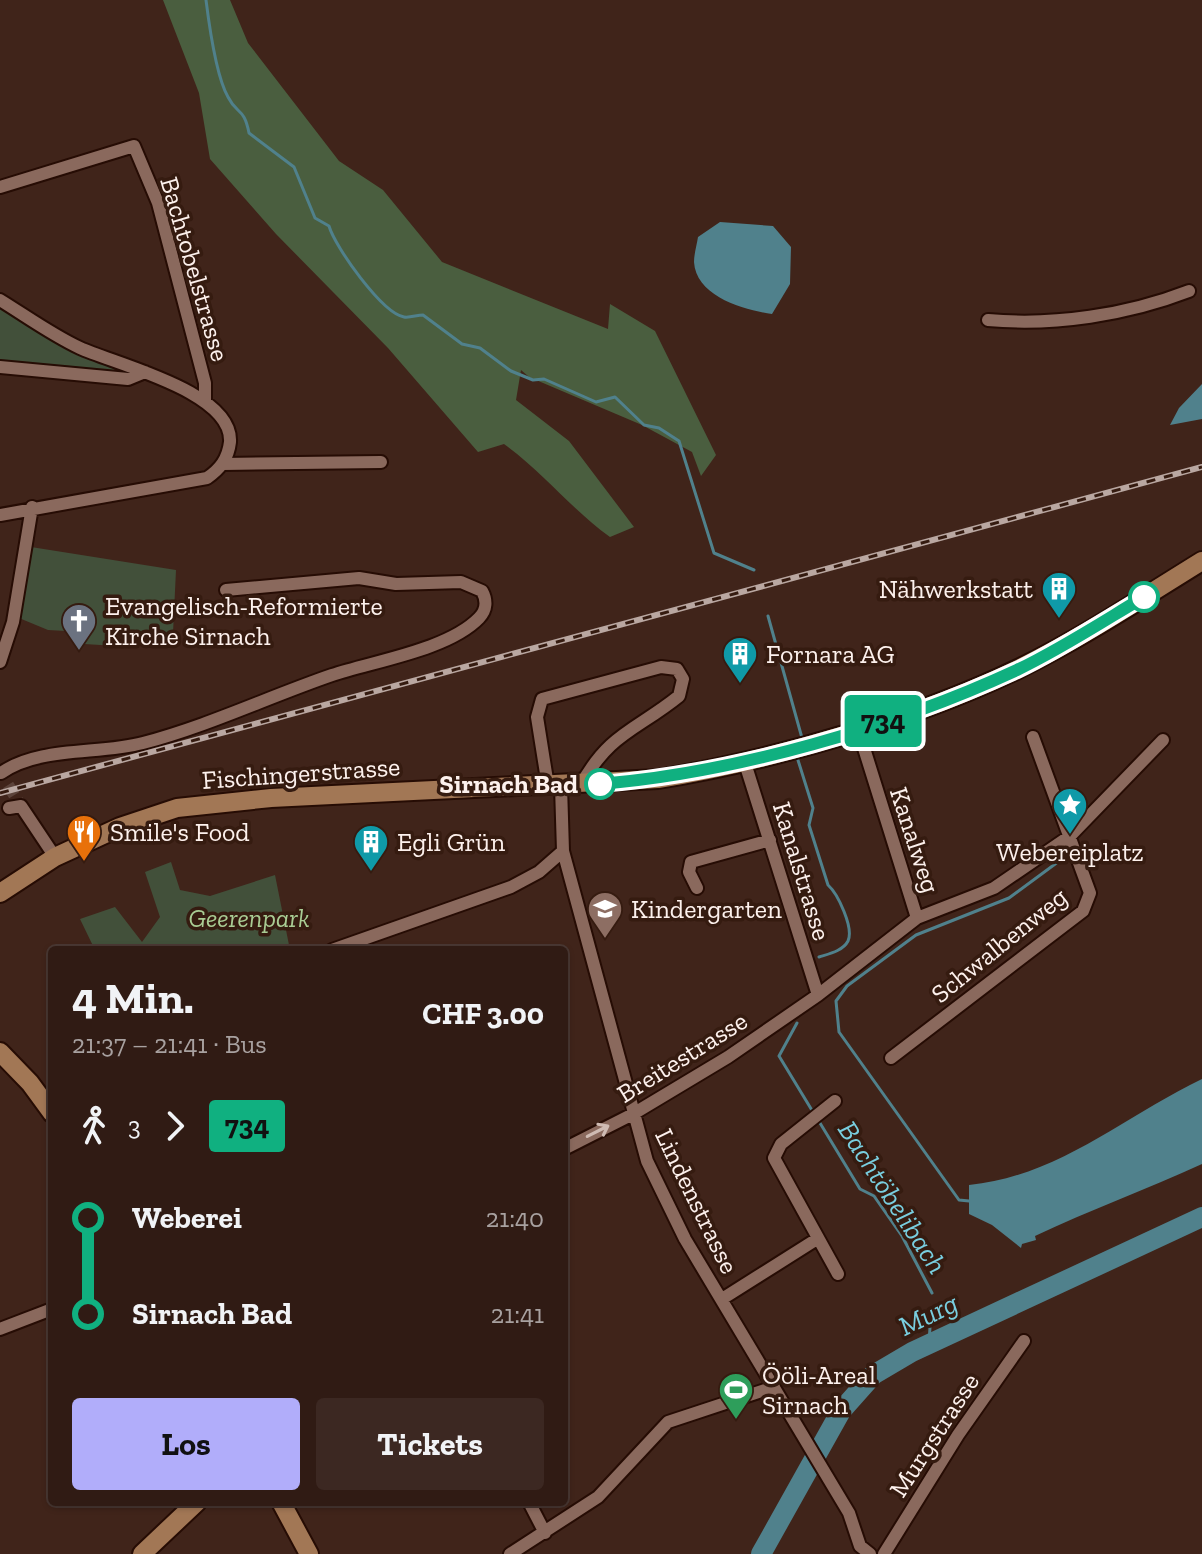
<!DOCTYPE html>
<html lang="de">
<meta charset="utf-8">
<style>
:root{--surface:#301b14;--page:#3c2822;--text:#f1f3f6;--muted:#a8a1a0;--line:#4b3934;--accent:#b1adfa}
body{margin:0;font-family:"Zilla Slab",serif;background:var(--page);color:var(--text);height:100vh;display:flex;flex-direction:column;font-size:30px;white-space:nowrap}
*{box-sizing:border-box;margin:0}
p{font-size:26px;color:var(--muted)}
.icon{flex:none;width:44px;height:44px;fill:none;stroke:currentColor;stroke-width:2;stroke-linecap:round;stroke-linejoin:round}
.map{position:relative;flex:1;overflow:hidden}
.side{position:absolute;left:48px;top:946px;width:520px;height:560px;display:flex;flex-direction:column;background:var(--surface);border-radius:8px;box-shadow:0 2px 6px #0004,0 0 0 2px var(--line)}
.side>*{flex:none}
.badge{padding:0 16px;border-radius:6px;font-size:28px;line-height:52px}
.map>.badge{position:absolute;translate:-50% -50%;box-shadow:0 0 0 4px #fff}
.legs{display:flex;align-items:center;gap:12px;height:88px;padding:0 24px;font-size:26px}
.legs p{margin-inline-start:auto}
.overview{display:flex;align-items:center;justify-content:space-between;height:136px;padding:0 24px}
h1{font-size:44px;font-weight:700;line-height:60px}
.cta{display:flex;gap:16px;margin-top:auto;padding:16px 24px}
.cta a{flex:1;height:92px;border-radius:8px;background:var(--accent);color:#111;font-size:32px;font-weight:700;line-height:92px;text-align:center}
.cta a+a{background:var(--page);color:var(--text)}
ul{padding:0 24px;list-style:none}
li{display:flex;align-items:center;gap:28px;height:96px;font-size:30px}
li i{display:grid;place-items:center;width:12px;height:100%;margin:0 10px;background:currentColor}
li i::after{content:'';width:20px;height:20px;margin:-10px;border:6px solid;border-radius:50%;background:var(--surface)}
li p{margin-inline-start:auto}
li:first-child i{background:linear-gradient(#0000 50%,currentColor 0)}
li:last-child i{background:linear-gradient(currentColor 50%,#0000 0)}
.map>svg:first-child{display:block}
</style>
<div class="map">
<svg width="1202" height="1554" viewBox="0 0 1202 1554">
<rect width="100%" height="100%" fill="#40241a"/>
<path fill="#42503a" d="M0 308 71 349 123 372 122 376 0 364Z
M31 547 176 570 173 633 119 635 117 646 84 644V632L48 630 19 618Z
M171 862 180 890 210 896 275 875 290 950H95L80 919 115 907 142 942 160 917 145 872Z"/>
<path fill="#4a5e3f" d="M163 0H230L248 43 339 161 383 190 442 262 608 329 610 304 655 331 716 455 701 476 692 452 642 425 529 377 521 370 516 400 569 441 634 527 610 537C571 509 543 472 504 444L478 452 388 348 276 234 210 159 199 93Z"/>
<path fill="#50818c" d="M720 222 773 226 791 247 790 284 772 314C745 310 696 297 694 262 694 254 697 244 698 237Z
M1202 384V419L1170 425 1179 408Z
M1202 1079V1164C1147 1189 1090 1210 1035 1236L1036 1240 1022 1244 1021 1248 992 1225 969 1214V1185C1059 1176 1123 1117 1202 1079Z"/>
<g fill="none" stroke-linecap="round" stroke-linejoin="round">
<path stroke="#50818c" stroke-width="3" d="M206 0C209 24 216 76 228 97 237 115 244 107 249 133L294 167 315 218 329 226C335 247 382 313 404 317 410 318 417 315 423 315L462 344 480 348 511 371 533 380 544 379 596 402 615 397 644 425 659 428 679 441 714 553 754 570
M768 616 802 738
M797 757 813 808 809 825 828 885C838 894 854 928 848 941 843 951 828 954 819 957
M797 1023 779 1056 813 1112
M820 1123 860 1189 874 1196 902 1236 932 1293
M969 1201 959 1200 839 1032 836 1001 847 986 916 935 1009 898 1066 856
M929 1344 931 1310"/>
<path stroke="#50818c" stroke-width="20" d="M761 1554 841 1411 873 1375 912 1352 1202 1217"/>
<path stroke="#5c433a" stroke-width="12" stroke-dasharray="12 6" stroke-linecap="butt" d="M8 785 21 806"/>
<defs>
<path id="street" d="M0 187 134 146 158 203 205 383V402
M0 300C26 316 52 335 80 348 118 365 233 392 230 442 228 459 220 469 207 478L0 515
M988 320C1054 326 1127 315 1189 291
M0 367 128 379 145 372
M223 464 381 462
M0 662 13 622 32 507
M858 729 917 918
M744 760 818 995
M1 773C40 746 98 755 143 743 208 726 268 697 332 675 374 661 448 650 479 618 487 610 487 600 482 591L461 582 396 584 359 578 226 590
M548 786 537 717 542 699 661 667 677 669 683 679 679 696C637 730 609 733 581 785
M561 786 563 851 647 1161 685 1239 849 1513 860 1546 870 1554
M9 808 21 806 55 857
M697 888 689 872 691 862 770 840
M332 950 511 887 539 872 563 851
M891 1058 1083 911 1090 893 1033 737
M835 1101 781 1144 774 1158 838 1274
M564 1149 633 1114 728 1057 818 995 917 918 994 888 1070 836 1163 740
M722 1299 817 1239
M0 1329 52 1309
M529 1502 545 1533
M510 1554 598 1497 668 1422 774 1387
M884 1554 958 1435 1024 1341"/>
<path id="secondary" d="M0 893 55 857 120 827 177 808 271 798 658 779C770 761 917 718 1018 669 1082 638 1142 598 1202 561
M0 1052 30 1083 52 1113
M281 1502 309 1554
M142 1554 197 1502"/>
</defs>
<use href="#street" stroke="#260c04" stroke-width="16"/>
<use href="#secondary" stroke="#260c04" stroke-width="22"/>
<use href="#street" stroke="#8a695d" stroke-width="12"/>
<use href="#secondary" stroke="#a27755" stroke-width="18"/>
<defs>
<path id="rail" d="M0 793 1202 467"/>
</defs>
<use href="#rail" stroke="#b9a7a1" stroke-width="6"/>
<use href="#rail" stroke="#351b10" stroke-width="3" stroke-dasharray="9" stroke-linecap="butt"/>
</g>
<defs><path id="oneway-shaft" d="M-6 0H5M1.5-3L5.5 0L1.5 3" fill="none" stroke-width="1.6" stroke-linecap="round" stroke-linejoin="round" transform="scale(2)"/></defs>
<use stroke="#cfbbb3" href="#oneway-shaft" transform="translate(598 1131) rotate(-27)"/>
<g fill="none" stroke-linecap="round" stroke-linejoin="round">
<defs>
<path id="line-1" d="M600 784C735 773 894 727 1017 670 1061 649 1102 622 1144 597"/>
</defs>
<use href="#line-1" stroke="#fff" stroke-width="18"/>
<use href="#line-1" stroke="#10b080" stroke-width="12"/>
</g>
<defs>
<symbol id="building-pin" viewBox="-11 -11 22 30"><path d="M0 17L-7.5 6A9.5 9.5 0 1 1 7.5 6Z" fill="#0f9aa8" stroke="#351b10"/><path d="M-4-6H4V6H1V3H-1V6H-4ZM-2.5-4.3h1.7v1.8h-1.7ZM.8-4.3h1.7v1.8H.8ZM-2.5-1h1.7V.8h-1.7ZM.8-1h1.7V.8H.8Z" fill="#fff"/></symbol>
<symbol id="church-pin" viewBox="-11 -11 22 30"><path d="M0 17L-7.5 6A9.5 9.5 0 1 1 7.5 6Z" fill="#6b7280" stroke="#351b10"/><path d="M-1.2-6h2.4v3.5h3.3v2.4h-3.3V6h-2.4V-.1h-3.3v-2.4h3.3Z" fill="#fff"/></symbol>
<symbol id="sight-pin" viewBox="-11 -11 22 30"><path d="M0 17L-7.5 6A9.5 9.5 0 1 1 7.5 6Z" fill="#0f9aa8" stroke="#351b10"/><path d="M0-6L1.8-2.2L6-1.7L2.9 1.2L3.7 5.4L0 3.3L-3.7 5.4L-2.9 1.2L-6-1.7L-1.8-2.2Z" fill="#fff"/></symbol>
<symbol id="restaurant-pin" viewBox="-11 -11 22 30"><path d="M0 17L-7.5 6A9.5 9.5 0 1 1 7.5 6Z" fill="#e8710a" stroke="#351b10"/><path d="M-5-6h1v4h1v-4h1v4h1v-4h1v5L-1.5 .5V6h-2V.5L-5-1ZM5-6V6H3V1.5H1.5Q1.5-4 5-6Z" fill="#fff"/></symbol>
<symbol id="school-pin" viewBox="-11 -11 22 30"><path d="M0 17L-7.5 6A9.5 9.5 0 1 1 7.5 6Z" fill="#8d6e63" stroke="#351b10"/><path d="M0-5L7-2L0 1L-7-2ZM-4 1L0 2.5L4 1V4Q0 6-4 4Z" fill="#fff"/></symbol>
<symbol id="stadium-pin" viewBox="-11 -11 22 30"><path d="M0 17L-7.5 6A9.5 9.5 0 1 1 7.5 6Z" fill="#2e9e5b" stroke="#351b10"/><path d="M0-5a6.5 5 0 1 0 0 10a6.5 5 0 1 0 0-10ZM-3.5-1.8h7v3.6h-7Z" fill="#fff"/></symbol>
</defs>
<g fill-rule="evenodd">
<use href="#building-pin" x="1039" y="569" width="40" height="54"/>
<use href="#church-pin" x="59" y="601" width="40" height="54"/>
<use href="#building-pin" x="720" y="634" width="40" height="54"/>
<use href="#sight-pin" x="1050" y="785" width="40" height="54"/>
<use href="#restaurant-pin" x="64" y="812" width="40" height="54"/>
<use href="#building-pin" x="351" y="822" width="40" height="54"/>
<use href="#school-pin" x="585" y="889" width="40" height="54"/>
<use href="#stadium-pin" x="716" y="1370" width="40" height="54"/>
</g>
<g fill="#fff" stroke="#10b080" stroke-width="4">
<circle cx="1144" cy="597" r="14"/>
<circle cx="600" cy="784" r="14"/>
</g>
<g text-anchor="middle" stroke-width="7" stroke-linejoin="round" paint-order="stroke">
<g font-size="26" fill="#fdf1ed" stroke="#351b10">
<text transform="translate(195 269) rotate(74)" y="9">Bachtobelstrasse</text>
<text transform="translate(301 773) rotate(-4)" y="9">Fischingerstrasse</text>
<text transform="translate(915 840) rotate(72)" y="9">Kanalweg</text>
<text transform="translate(802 871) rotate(73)" y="9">Kanalstrasse</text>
<text transform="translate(999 945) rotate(-39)" y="9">Schwalbenweg</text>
<text transform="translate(682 1057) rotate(-32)" y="9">Breitestrasse</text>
<text transform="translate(697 1201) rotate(64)" y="9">Lindenstrasse</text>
<text transform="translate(934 1435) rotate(-57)" y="9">Murgstrasse</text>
</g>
<g font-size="26" fill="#fdf1ed" stroke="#351b10" text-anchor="start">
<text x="1033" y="598" text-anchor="end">Nähwerkstatt</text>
<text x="105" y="615">Evangelisch-Reformierte<tspan x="105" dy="30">Kirche Sirnach</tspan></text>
<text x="766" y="663">Fornara AG</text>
<text x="110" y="841">Smile's Food</text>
<text x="397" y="851">Egli Grün</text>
<text x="1070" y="861" text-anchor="middle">Webereiplatz</text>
<text x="631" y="918">Kindergarten</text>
<text x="762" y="1384">Ööli-Areal<tspan x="762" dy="30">Sirnach</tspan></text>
</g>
<g font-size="26" font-weight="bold" fill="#fdf1ed" stroke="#351b10" text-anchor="end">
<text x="578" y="793">Sirnach Bad</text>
</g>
<g font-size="26" font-style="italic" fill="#a9cc94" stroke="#351b10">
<text x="249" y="927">Geerenpark</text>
</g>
<g font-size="28" font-style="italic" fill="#79cedf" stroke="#351b10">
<text transform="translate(893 1197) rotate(57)" y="10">Bachtöbelibach</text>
<text transform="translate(928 1314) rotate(-26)" y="10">Murg</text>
</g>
</g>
</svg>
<b class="badge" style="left:883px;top:721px;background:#10b080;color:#111">734</b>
<section class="side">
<div class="overview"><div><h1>4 Min.</h1><p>21:37 – 21:41 · Bus</p></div><b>CHF 3.00</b></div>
<div class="legs"><svg class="icon" aria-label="walk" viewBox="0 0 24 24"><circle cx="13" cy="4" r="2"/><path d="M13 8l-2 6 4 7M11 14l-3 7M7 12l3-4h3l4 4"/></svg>3<svg class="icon" aria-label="forward" viewBox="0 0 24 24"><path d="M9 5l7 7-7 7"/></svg><b class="badge" style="background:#10b080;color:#111">734</b></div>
<ul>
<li><i style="color:#10b080"></i><b>Weberei</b><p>21:40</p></li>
<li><i style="color:#10b080"></i><b>Sirnach Bad</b><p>21:41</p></li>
</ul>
<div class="cta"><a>Los</a><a>Tickets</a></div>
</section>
</div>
